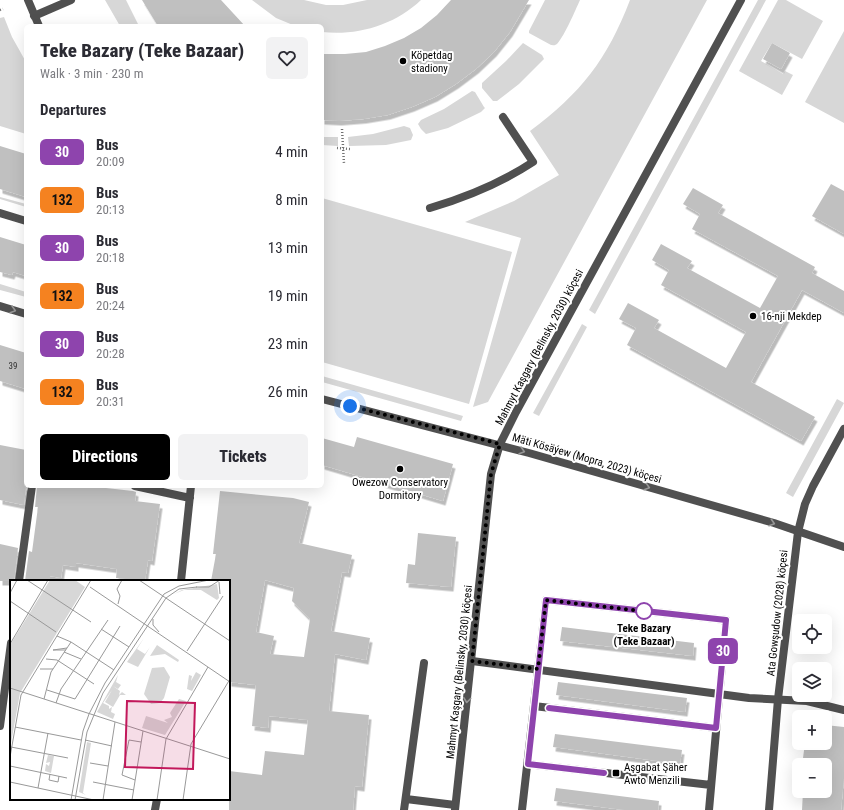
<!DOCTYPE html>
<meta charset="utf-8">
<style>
:root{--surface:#fff;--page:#f2f2f3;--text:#2b2b33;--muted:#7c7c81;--accent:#000}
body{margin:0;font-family:"Roboto Condensed",sans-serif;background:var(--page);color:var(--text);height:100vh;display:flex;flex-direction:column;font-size:15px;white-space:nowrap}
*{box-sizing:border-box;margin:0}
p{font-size:13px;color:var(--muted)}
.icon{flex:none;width:22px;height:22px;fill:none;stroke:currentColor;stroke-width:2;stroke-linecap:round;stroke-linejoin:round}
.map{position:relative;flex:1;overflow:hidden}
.drawer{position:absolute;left:24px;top:24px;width:300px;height:464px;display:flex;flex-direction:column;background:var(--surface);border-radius:6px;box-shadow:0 4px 16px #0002}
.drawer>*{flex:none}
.badge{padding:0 8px;border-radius:6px;font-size:14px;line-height:26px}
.buttons{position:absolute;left:792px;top:614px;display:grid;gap:8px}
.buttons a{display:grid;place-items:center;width:40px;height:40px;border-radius:6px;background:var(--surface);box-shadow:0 4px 16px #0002;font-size:20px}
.you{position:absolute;width:20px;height:20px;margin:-10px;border:3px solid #fff;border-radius:50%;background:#1a73e8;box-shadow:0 0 0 6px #1a73e833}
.map>.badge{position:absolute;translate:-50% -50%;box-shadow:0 0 0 2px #fff}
h2{padding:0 16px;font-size:15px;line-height:36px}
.round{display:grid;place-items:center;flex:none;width:42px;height:42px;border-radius:6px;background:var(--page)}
.head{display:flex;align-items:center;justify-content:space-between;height:68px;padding:0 16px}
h1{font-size:19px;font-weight:800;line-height:30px}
.cta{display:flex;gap:8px;margin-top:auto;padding:8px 16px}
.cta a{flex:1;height:46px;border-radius:6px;background:var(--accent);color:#fff;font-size:16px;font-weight:800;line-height:46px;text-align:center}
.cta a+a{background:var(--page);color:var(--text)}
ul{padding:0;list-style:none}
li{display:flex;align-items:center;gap:12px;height:48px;padding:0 16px}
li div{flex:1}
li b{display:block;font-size:15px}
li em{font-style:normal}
li .badge{min-width:44px;font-weight:700;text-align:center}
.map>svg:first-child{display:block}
</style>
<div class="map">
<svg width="844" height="810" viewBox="0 0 844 810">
<defs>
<filter id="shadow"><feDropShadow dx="2.5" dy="4.5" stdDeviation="0" flood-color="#0004"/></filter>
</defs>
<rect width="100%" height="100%" fill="#fff"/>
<path fill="#d7d7d7" d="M105 0H126L139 26H120Z
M252 0H304L326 5H343L367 0H421C395 25 357 36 322 32V26L293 25 276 18Z
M545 0H580C575 11 565 35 557 44 554 46 554 45 551 45L529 33V31Z
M630 0H707L488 402 473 407 521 238 465 222 514 201 559 175 530 131C581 93 607 60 630 0Z
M758 0H766L595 314 589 310Z
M778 0H786L823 21 802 59 772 43 761 61 783 74 785 71 793 75 782 95 739 71Z
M4 17 12 37 26 62V134L0 126V18Z
M844 31V123L805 102Z
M523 43 542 55 544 59 519 84 497 101H493L482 88V83L506 61Z
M472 91 475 92 484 107 485 108 481 112 448 128 426 134 421 129 418 124 421 120 444 109Z
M404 126 410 128 413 135 411 140 386 145 349 146 348 137 373 134Z
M322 137H338V146L322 145Z
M0 197 26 204V207L0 199Z
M322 198 512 252 469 404 322 362Z
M0 284 26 292V297L0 290Z
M582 324 587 327 539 416 533 413Z
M322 376 463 416 461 421 322 382Z
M837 399 844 403 793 497 786 493Z"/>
<path fill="#c0c0c0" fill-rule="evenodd" filter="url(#shadow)" d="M142 0H221L245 26H158Z
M451 0H529L510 32 494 52 476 69 456 84 435 97 412 107 388 115 364 119 339 121 322 120V54H345L366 52 385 46 404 38 421 28 437 15Z
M772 43 790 53 781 69 763 59Z
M0 146 26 154V197L0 189Z
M831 184 844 191V234L812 216Z
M693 188 723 205 718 213 815 267 812 273 844 291V313L802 290 751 382 815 417 801 441 627 345 636 328 619 319 628 303 659 320 654 328 726 368 746 332 661 285 669 270 652 260 661 244 692 261 687 268 760 308 778 276 692 229 700 214 683 204Z
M0 237 26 245V276L13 272 12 275 0 272Z
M0 345 26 353V389L0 381Z
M357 437 453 464 443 501 322 465V438L354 447Z
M0 445 26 450V475L24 486H26L24 505 0 500Z
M37 486H88L133 491 136 492 135 501 160 504 152 561 148 560 145 581 116 578 117 569 76 563V567L63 565 61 578 50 576V581H25L29 551 32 552 38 507H35Z
M220 491 293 498 309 502 299 543 352 555 348 573 342 572 331 631 370 638 366 660 335 654 329 711 369 715 362 787 355 786 353 810H229V771L262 775 265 751 304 755 308 720 269 716 268 728 252 726 256 685 229 682V581H211L216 554H213ZM265 580 294 588 292 601 310 619 304 657 270 654 274 636 256 632Z
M418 533 456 537 451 587 406 583 408 564 415 565Z
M0 544 18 548 14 581H0Z
M562 627 694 643 693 656 560 641Z
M558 682 687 698 685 712 556 695Z
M825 725 844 727V778L841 810H802L803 791H825V765H806V759L803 758 805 743H825Z
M555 734 682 750 680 764 553 747Z
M556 788 659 801 658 810H624L554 801Z"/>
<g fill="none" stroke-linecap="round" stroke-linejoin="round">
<path stroke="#727272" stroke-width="2.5" stroke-dasharray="1 2" stroke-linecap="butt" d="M0 10 3 9
M342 129 344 164
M337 148 350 149"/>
<path stroke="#505050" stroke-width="8" d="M28 0 39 26
M34 16 71 0
M430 208C467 197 501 183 533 162L503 117
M0 213 26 221
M472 661 719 694 749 698 807 701 844 710
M534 706 716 728
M527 764 711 785
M406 799 455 805
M404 810 424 663
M522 810 546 600 726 620 709 810"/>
<path stroke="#505050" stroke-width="8" d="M135 486 190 498
M19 581 32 486
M181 581 191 486
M0 726 11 643
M155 810 157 799
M455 810 491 474 500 444 516 412 741 0
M769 810 778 699 798 532 805 504 813 486 844 429"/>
<path stroke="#505050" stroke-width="8" d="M0 306 26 314
M322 399 529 453 774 523 844 547"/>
</g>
<defs><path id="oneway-chevron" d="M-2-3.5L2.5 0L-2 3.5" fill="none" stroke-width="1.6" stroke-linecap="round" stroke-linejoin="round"/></defs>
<g stroke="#969696">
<use href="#oneway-chevron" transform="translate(13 310) rotate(16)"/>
<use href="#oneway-chevron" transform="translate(522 451) rotate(16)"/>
<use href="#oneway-chevron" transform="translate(647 487) rotate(16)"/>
<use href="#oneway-chevron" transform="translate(772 523) rotate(18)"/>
<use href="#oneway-chevron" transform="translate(467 700) rotate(97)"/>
</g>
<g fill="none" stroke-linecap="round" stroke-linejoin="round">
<defs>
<path id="line" d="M549 708 716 728 726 620 546 600 528 764 604 773"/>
</defs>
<use href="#line" stroke="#fff" stroke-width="9"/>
<use href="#line" stroke="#8e44ad" stroke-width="6"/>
<path stroke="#000" stroke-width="4" stroke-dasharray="0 7.2" d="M350 406 500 444 491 474 472 661 538 669 546 600 651 612 644 611"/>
</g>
<g fill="#000" stroke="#fff" stroke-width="1.5">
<circle cx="403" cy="61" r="4"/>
<circle cx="753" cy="316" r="4"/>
<circle cx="400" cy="469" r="4"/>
<rect x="612" y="769" width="8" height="8" rx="2"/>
</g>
<circle fill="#fff" stroke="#8e44ad" stroke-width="2" cx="644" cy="611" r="8"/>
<g text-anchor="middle" stroke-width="4" stroke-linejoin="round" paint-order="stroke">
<g font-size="9" fill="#303030">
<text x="13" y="369">39</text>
</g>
<g font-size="11" fill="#000" stroke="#fff" text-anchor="start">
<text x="411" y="59">Köpetdag<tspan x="411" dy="13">stadiony</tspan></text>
<text x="761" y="320">16-nji Mekdep</text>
<text x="400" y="486" text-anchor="middle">Owezow Conservatory<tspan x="400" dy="13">Dormitory</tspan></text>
<text x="624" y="771">Aşgabat Şäher<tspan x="624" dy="13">Awto Menzili</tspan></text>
</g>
<g font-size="11" fill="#000" stroke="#fff">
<text transform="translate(539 347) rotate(-62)" y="4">Mahmyt Kaşgary (Belinsky, 2030) köçesi</text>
<text transform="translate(587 458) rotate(16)" y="4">Mäti Kösäýew (Mopra, 2023) köçesi</text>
<text transform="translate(777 613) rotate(-84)" y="4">Ata Gowşudow (2028) köçesi</text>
<text transform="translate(459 672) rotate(-84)" y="4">Mahmyt Kaşgary (Belinsky, 2030) köçesi</text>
</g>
<g font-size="11" font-weight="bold" fill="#000" stroke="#fff">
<text x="644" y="632">Teke Bazary<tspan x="644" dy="13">(Teke Bazaar)</tspan></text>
</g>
</g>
<g transform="translate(10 580)">
<rect width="220" height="220" fill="#fff"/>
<path d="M40 0H65L75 7 10 113 0 169V65ZM207 4 209 18 207 20 191 10H174L164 14 172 10ZM134 58 127 69 135 74 140 67 128 87 117 82ZM147 65 169 80 168 82 155 74 140 76ZM154 87 160 97 154 118 150 123 141 124 134 114 142 88ZM186 92 191 95 186 104 182 111 177 109 179 95 182 96 181 101ZM108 95 106 102 111 105 108 109 103 106 110 111 109 115 112 112 116 115H110L103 127 95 122 102 110 93 123 99 126V129L102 127 101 132 105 134 103 139 87 132ZM169 119 176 121 155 155 132 148 136 136 158 143 154 140 162 137 160 133ZM77 162 81 163 73 213 76 215 69 212ZM38 175 44 176 41 193 35 191 36 184 39 186 40 182 36 183Z" fill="#d7d7d7"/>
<path fill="none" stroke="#999" stroke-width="1" d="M17 0 81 42M129 0 220 61M209 2 210 14M80 7 220 102M186 7H199L210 0M0 13 7 0M0 21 46 52M108 24 110 16 107 9 112 0M143 39V45L149 52M91 49 119 67M47 56 61 62 104 90M0 64 38 0M56 70H43L57 68M177 71 213 16M54 72 71 79M36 79 47 80 84 104M30 89H43M0 108 220 179M37 110 65 119 110 46M34 119 41 92 61 62M46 123 51 109 98 40M5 147 71 160M75 160 102 166M1 167 58 178M0 177 11 115 81 0M80 183 98 186M0 186 57 198M40 194 39 200 48 202 49 196M125 200 112 195 119 160 131 162M0 202 84 220M83 202 124 210M28 208 38 153M61 220 73 151 79 134 95 103 154 14 169 6 199 0M65 220 77 152 93 113 156 18 169 9 187 7M93 220 105 142M122 220 133 151M147 220 156 159 198 87M173 220 181 164 220 99"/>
<path fill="#c2185b" fill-opacity="0.15" stroke="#c2185b" stroke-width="2" d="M117 121 185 123 183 189 115 187Z"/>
<rect width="220" height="220" fill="none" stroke="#000" stroke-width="2"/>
</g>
</svg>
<div class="buttons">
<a><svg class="icon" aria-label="locate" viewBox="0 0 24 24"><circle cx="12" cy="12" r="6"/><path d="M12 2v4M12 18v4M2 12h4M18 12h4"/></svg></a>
<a><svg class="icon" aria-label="layers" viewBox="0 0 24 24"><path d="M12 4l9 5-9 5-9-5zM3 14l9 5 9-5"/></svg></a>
<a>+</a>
<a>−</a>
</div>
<div class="you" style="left:350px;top:406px"></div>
<b class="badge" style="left:723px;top:651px;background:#8e44ad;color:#fff">30</b>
<section class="drawer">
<div class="head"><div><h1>Teke Bazary (Teke Bazaar)</h1><p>Walk · 3 min · 230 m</p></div><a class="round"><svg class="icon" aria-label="heart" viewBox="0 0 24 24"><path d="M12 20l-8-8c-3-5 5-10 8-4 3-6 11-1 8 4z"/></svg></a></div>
<h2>Departures</h2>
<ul>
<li><span class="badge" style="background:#8e44ad;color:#fff">30</span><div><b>Bus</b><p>20:09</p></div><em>4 min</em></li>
<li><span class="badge" style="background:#f58220;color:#111">132</span><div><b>Bus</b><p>20:13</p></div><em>8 min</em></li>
<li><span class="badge" style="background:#8e44ad;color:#fff">30</span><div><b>Bus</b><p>20:18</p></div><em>13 min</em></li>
<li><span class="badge" style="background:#f58220;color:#111">132</span><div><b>Bus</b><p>20:24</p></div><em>19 min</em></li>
<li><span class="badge" style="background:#8e44ad;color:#fff">30</span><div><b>Bus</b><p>20:28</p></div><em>23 min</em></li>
<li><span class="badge" style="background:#f58220;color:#111">132</span><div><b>Bus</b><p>20:31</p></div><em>26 min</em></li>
</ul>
<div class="cta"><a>Directions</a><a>Tickets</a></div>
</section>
</div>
